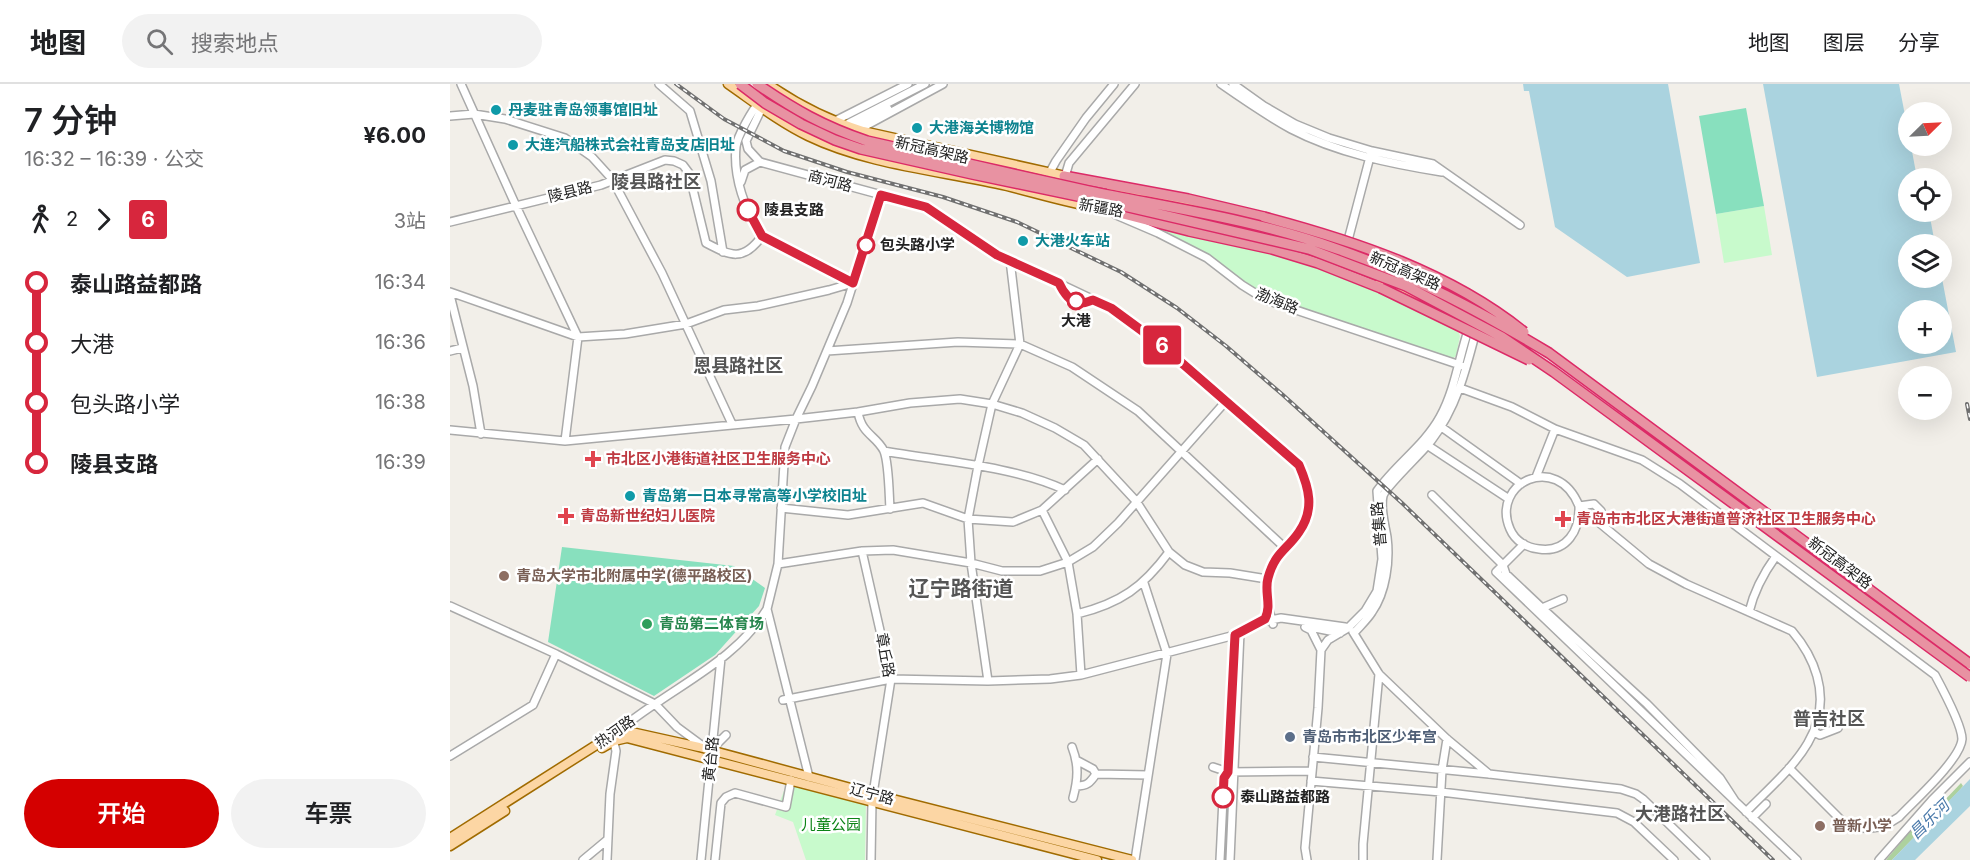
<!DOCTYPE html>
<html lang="zh">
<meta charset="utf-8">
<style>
:root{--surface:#fff;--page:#f2f2f2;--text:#202124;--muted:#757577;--line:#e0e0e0;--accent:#d40000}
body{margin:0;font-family:Inter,"Noto Sans SC",sans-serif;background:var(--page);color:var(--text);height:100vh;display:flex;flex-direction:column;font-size:22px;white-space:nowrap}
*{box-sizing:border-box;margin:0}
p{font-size:20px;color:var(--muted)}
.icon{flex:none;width:33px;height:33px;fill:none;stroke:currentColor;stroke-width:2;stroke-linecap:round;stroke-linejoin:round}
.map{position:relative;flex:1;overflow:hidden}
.side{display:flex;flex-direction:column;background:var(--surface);width:450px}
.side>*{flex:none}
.badge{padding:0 12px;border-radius:4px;font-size:21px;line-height:39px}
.needle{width:39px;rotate:66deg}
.tools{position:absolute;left:1448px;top:18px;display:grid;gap:12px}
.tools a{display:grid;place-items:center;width:54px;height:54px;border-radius:50%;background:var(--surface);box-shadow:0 6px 24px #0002;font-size:30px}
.map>.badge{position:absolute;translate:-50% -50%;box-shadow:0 0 0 3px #fff}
.legs{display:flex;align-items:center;gap:9px;height:66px;padding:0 24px;font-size:20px}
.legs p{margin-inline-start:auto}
.overview{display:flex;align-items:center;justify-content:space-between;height:102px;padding:0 24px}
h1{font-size:33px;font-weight:600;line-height:45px}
.button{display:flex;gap:12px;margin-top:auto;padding:12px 24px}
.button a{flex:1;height:69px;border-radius:36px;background:var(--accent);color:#fff;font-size:24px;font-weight:600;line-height:69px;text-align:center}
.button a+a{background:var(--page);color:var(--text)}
ul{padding:0 24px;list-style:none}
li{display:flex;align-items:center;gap:21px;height:60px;font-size:22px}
li i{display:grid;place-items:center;width:9px;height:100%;margin:0 8px;background:currentColor}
li i::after{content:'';width:15px;height:15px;margin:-8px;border:4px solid;border-radius:50%;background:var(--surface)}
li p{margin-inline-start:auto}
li:first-child i{background:linear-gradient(#0000 50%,currentColor 0)}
li:last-child i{background:linear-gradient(currentColor 50%,#0000 0)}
header{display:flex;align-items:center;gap:36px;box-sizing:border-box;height:84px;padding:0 30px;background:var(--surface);border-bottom:2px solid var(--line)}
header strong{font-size:28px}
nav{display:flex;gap:33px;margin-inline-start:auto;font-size:21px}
.search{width:420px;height:54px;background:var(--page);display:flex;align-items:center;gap:15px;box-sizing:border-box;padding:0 21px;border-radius:33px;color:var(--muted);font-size:22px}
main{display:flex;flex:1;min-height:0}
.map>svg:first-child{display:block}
</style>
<header>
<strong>地图</strong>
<div class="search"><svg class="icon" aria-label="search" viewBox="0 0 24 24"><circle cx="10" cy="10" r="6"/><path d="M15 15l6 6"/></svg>搜索地点</div>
<nav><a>地图</a><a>图层</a><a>分享</a></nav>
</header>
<main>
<section class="side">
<div class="overview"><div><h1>7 分钟</h1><p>16:32 – 16:39 · 公交</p></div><b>¥6.00</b></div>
<div class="legs"><svg class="icon" aria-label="walk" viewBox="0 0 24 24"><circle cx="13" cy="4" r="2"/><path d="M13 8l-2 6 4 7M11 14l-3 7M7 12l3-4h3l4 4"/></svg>2<svg class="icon" aria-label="forward" viewBox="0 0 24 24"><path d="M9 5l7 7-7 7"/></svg><b class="badge" style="background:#d7263d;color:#fff">6</b><p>3站</p></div>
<ul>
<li><i style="color:#d7263d"></i><b>泰山路益都路</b><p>16:34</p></li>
<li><i style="color:#d7263d"></i><span>大港</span><p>16:36</p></li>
<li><i style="color:#d7263d"></i><span>包头路小学</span><p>16:38</p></li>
<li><i style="color:#d7263d"></i><b>陵县支路</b><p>16:39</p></li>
</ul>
<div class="button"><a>开始</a><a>车票</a></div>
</section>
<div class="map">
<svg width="1520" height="776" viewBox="0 0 1520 776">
<rect width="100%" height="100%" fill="#f2efe9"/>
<path fill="#add19e" d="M1511 699 1513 702 1508 708 1442 776H1436L1487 715 1492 719Z"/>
<path fill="#c8facc" d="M1314 122 1322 171 1274 179 1266 130Z
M704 144 818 168 893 192 975 229 1007 245 1010 252 1006 272 1002 275 825 216 813 210 748 166Z
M339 693 416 715 415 776H356L343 738 325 731Z"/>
<path fill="#88e0be" d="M1296 24 1314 122 1266 130 1249 32Z
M112 463 284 482 315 504 309 522 265 571 204 612 98 558Z"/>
<path fill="#aad3df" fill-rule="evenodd" d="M1073 0H1218L1250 179 1177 193 1105 143 1079 7H1074Z
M1313 0H1449L1458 47V62H1461L1467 94H1458V128H1479L1485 160H1458V194H1491V189L1506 268 1367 293ZM1458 226H1491V260H1458Z
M1520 695V722L1465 776H1442Z"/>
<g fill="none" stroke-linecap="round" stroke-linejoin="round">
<defs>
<path id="minor" d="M11 0 66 122 128 253 115 357
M209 0 240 27 261 97 273 168
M771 0C794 16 817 32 841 45 887 69 942 80 992 88
M783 0 814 22 845 40 879 54 922 67 983 80 1070 141
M321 5 296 57 298 65 310 78 476 123 547 170 661 224 710 260 849 381C859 404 865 425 849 448 836 466 824 469 818 494 814 508 819 527 823 540
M310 17C303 25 287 52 286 63 283 93 295 127 312 152L403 199
M0 32 24 30 55 35 115 54 142 73 162 95 212 189 282 340
M383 38 458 0
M395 41 475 0
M405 45 408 40 438 25
M408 46 493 0
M614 96 619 79 685 0
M291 98 295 86 310 78
M598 103 600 88 606 77 636 34 664 0
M666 131 708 149 757 174 792 201 816 216 1016 283
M0 138 151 101 215 76 224 77 233 81 239 89 256 159C281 172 293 178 312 152
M897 160 921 69
M0 208 128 253 175 250 236 240 274 226 308 222 379 206 403 199
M0 211 23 302 31 350
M0 267 12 264
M377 267 508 258 570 260 622 283 688 327 834 463
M1010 304 1062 323 1105 345 1192 376 1230 400 1485 591C1492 604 1512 642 1512 655 1511 675 1464 717 1449 733 1430 746 1414 748 1393 738L1339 684
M408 328C412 351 426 351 434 367 439 380 439 410 440 425
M990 342 1071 400
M0 346 115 357 346 335 408 328 460 319 510 315 542 320 572 329 605 344 634 361 686 417 719 468 735 481 753 488 780 489 817 495
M977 361 1059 415
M434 367C490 377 564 382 615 406
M1086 393 1105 345
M982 411 1053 481 1046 488 1285 717
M1129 422C1130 446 1117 469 1089 465 1077 464 1065 457 1060 445 1040 399 1107 367 1129 422L1199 480 1236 500 1342 547C1354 561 1362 574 1367 592 1384 652 1334 689 1296 728
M1129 422 1144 420 1151 427
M331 424 398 431 473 419 518 435 563 438 592 426 648 375
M592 426 618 478 627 530 631 591
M1074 460 1053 481 1056 490 1092 524 1113 515
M412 467 441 595 423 710
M328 480 412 467 443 466 521 479 552 487H590L618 478 643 463 668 439 777 316
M0 522 106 570 205 620 227 643 250 660 261 666 276 651
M1092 524 1197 620 1270 694 1285 717 1347 776
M1299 528C1304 507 1313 490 1326 472
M627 530C671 519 693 503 719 468
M855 543 861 546 871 566
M860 543 890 549
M903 548 929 590 997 655 1039 690
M904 549C910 542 917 536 922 528 936 508 940 477 937 453 935 441 930 424 933 412 935 403 973 368 981 357 1006 325 1016 286 1026 247
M538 597 521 479 518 435 528 382 542 320 570 260 560 176
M333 616 441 595 538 597 600 595 631 591 785 551 810 538 831 534 895 543
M1364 648 1370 651 1388 644
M622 663C629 681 628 695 623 714
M0 672 83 621 106 570
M863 673 1039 690 1171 705 1186 710 1193 715 1256 776
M763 683 778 688 862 687
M646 690 698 691
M359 693 317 525 328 480 335 363 346 335 362 302 397 219 431 111
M861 697 991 708 1167 729 1184 738 1224 776
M626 702C637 702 640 699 646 690L643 685 628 677
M1302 734 1316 720
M133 776 157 756
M157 776 160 710 166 667 162 651C177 640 192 628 208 618 246 592 292 567 317 525
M251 776 271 574
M265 776 271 719 276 713 285 709 336 723 341 696
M421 776 422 717
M685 776 717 570 694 499
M770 776 774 694 778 688 785 551
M780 776 790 548
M857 776 855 764 868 624 871 566 878 556 898 544 915 527 927 507 932 475 927 407C946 380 974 362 990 333 1009 298 1010 258 1027 223
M913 776V760L929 590
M987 776 992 686 997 655
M1429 776 1482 716 1520 678"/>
<path id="major" d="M278 0C304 18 329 38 358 52 418 81 492 87 557 102 589 110 621 120 654 125
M318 0C348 21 378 36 413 47L620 93
M661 105 807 136
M860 150 935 177 988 199
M930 197 991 226 1025 246
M152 664 164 657 177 654 647 776
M0 754 162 651 177 647 249 663 423 710 682 776
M0 762 55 727"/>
<path id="highway" d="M614 92 738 115 814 133
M650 124 739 147 822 165 868 179 931 204"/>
</defs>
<use href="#minor" stroke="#a9a9a9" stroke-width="10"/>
<use href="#major" stroke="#a06b00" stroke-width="11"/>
<use href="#highway" stroke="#dc2a67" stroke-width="12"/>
<use href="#minor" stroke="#fff" stroke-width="7"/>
<use href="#major" stroke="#fcd6a4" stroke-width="8"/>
<use href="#highway" stroke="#e892a2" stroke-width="9"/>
<defs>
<path id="rail" d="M226 0 274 35 334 67 397 88 493 113 567 138 671 188 727 224 776 262 833 311 952 419 1323 776
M1517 320 1520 335"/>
</defs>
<use href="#rail" stroke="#707070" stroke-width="4"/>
<use href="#rail" stroke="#fff" stroke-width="1.5" stroke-dasharray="4.5" stroke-linecap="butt"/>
<defs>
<path id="highway-bridge" d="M290 0 315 19 351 40 385 56 411 65 522 90 670 121 859 165 956 202 1052 253 1104 288 1520 593
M307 0C345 26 373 42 417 57 491 73 565 91 639 107 722 124 807 136 887 165 962 191 1031 228 1099 269L1520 580
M814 133C905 157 1001 189 1074 248
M931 204 1079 276"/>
</defs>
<use href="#highway-bridge" stroke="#dc2a67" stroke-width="12" stroke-linecap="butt"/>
<use href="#highway-bridge" stroke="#e892a2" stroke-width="9"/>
</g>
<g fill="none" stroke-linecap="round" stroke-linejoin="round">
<defs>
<path id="line-1" d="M298 126 312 152 403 199 431 111 476 123 547 171 609 199C613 208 621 220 632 219 636 219 639 217 643 216L661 224 710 260 849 381C859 404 865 425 849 448 837 466 825 468 818 494 814 508 822 521 815 535L785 551 778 688 774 694 773 713"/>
</defs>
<use href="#line-1" stroke="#fff" stroke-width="14"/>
<use href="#line-1" stroke="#d7263d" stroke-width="9"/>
</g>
<g fill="#0f9aa8" stroke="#fff" stroke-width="2">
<circle cx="46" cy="26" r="6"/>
<circle cx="467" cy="44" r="6"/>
<circle cx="63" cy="61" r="6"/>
<circle cx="573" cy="157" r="6"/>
<circle cx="180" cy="412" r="6"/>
</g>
<g fill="#fff" stroke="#d7263d" stroke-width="3">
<circle cx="298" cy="126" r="10"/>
<circle cx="416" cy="161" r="8"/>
<circle cx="626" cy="217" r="8"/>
<circle cx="773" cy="713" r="10"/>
</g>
<g fill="#e0444e" stroke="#fff" stroke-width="2">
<path d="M140 366h6v6h6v6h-6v6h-6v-6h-6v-6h6z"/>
<path d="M113 423h6v6h6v6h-6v6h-6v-6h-6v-6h6z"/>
<path d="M1110 426h6v6h6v6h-6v6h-6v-6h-6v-6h6z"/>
</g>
<g fill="#8d6e63" stroke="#fff" stroke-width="2">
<circle cx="54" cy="492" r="6"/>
<circle cx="1370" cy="742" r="6"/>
</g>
<circle fill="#2e9e5b" stroke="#fff" stroke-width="2" cx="197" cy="540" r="6"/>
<circle fill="#5c6f8a" stroke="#fff" stroke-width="2" cx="840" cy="653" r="6"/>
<g text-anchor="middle" stroke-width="5" stroke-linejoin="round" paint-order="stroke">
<g font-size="15" font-weight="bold" fill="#0d838f" stroke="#fff" text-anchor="start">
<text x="58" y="31">丹麦驻青岛领事馆旧址</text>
<text x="479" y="49">大港海关博物馆</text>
<text x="75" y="66">大连汽船株式会社青岛支店旧址</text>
<text x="585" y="162">大港火车站</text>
<text x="192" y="417">青岛第一日本寻常高等小学校旧址</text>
</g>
<g font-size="15" fill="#222" stroke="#fff">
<text transform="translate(482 66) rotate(13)" y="5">新冠高架路</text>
<text transform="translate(380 97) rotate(15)" y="5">商河路</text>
<text transform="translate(120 108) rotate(-14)" y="5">陵县路</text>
<text transform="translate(651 124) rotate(10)" y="5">新疆路</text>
<text transform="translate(955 187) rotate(23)" y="5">新冠高架路</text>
<text transform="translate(827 217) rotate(22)" y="5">渤海路</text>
<text transform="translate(929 440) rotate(-95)" y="5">普集路</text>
<text transform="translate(1390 479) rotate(37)" y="5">新冠高架路</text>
<text transform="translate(435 571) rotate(80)" y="5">章丘路</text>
<text transform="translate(165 648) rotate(-35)" y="5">热河路</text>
<text transform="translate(261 675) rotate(-84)" y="5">黄台路</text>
<text transform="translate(422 710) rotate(15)" y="5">辽宁路</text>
</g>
<g font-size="15" font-weight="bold" fill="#222" stroke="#fff" text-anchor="start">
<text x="314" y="131">陵县支路</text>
<text x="430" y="166">包头路小学</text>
<text x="626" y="242" text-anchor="middle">大港</text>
<text x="790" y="718">泰山路益都路</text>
</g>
<g font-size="15" font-weight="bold" fill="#be3a42" stroke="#fff" text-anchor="start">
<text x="156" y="380">市北区小港街道社区卫生服务中心</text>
<text x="130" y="437">青岛新世纪妇儿医院</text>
<text x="1126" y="440">青岛市市北区大港街道普济社区卫生服务中心</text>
</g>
<g font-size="15" font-weight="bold" fill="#785e54" stroke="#fff" text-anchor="start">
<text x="66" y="497">青岛大学市北附属中学(德平路校区)</text>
<text x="1382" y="747">普新小学</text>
</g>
<g font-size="15" font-weight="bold" fill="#27864d" stroke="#fff" text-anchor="start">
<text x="209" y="545">青岛第二体育场</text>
</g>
<g font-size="15" font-weight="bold" fill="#4e5e75" stroke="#fff" text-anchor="start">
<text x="852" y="658">青岛市市北区少年宫</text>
</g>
<g font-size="15" fill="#0c8416" stroke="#fff">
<text x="381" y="746">儿童公园</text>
</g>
<g font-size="16" font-style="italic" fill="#4a7aab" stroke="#fff">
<text transform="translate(1479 735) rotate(-44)" y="6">昌乐河</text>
</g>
<g font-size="18" font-weight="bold" fill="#555" stroke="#fff">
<text x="206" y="104">陵县路社区</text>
<text x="288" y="288">恩县路社区</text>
<text x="1379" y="641">普吉社区</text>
<text x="1230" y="736">大港路社区</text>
</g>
<g font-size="21" font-weight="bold" fill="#555" stroke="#fff">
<text x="511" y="512">辽宁路街道</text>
</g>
</g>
</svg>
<div class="tools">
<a><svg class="needle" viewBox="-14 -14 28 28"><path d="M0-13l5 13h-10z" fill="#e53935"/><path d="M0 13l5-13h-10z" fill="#757577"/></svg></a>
<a><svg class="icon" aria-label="locate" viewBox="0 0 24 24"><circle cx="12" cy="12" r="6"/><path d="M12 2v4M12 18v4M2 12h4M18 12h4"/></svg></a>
<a><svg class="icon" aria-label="layers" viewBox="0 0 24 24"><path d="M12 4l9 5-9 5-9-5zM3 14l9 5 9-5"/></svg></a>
<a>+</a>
<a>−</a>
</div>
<b class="badge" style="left:712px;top:261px;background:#d7263d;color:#fff">6</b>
</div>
</main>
